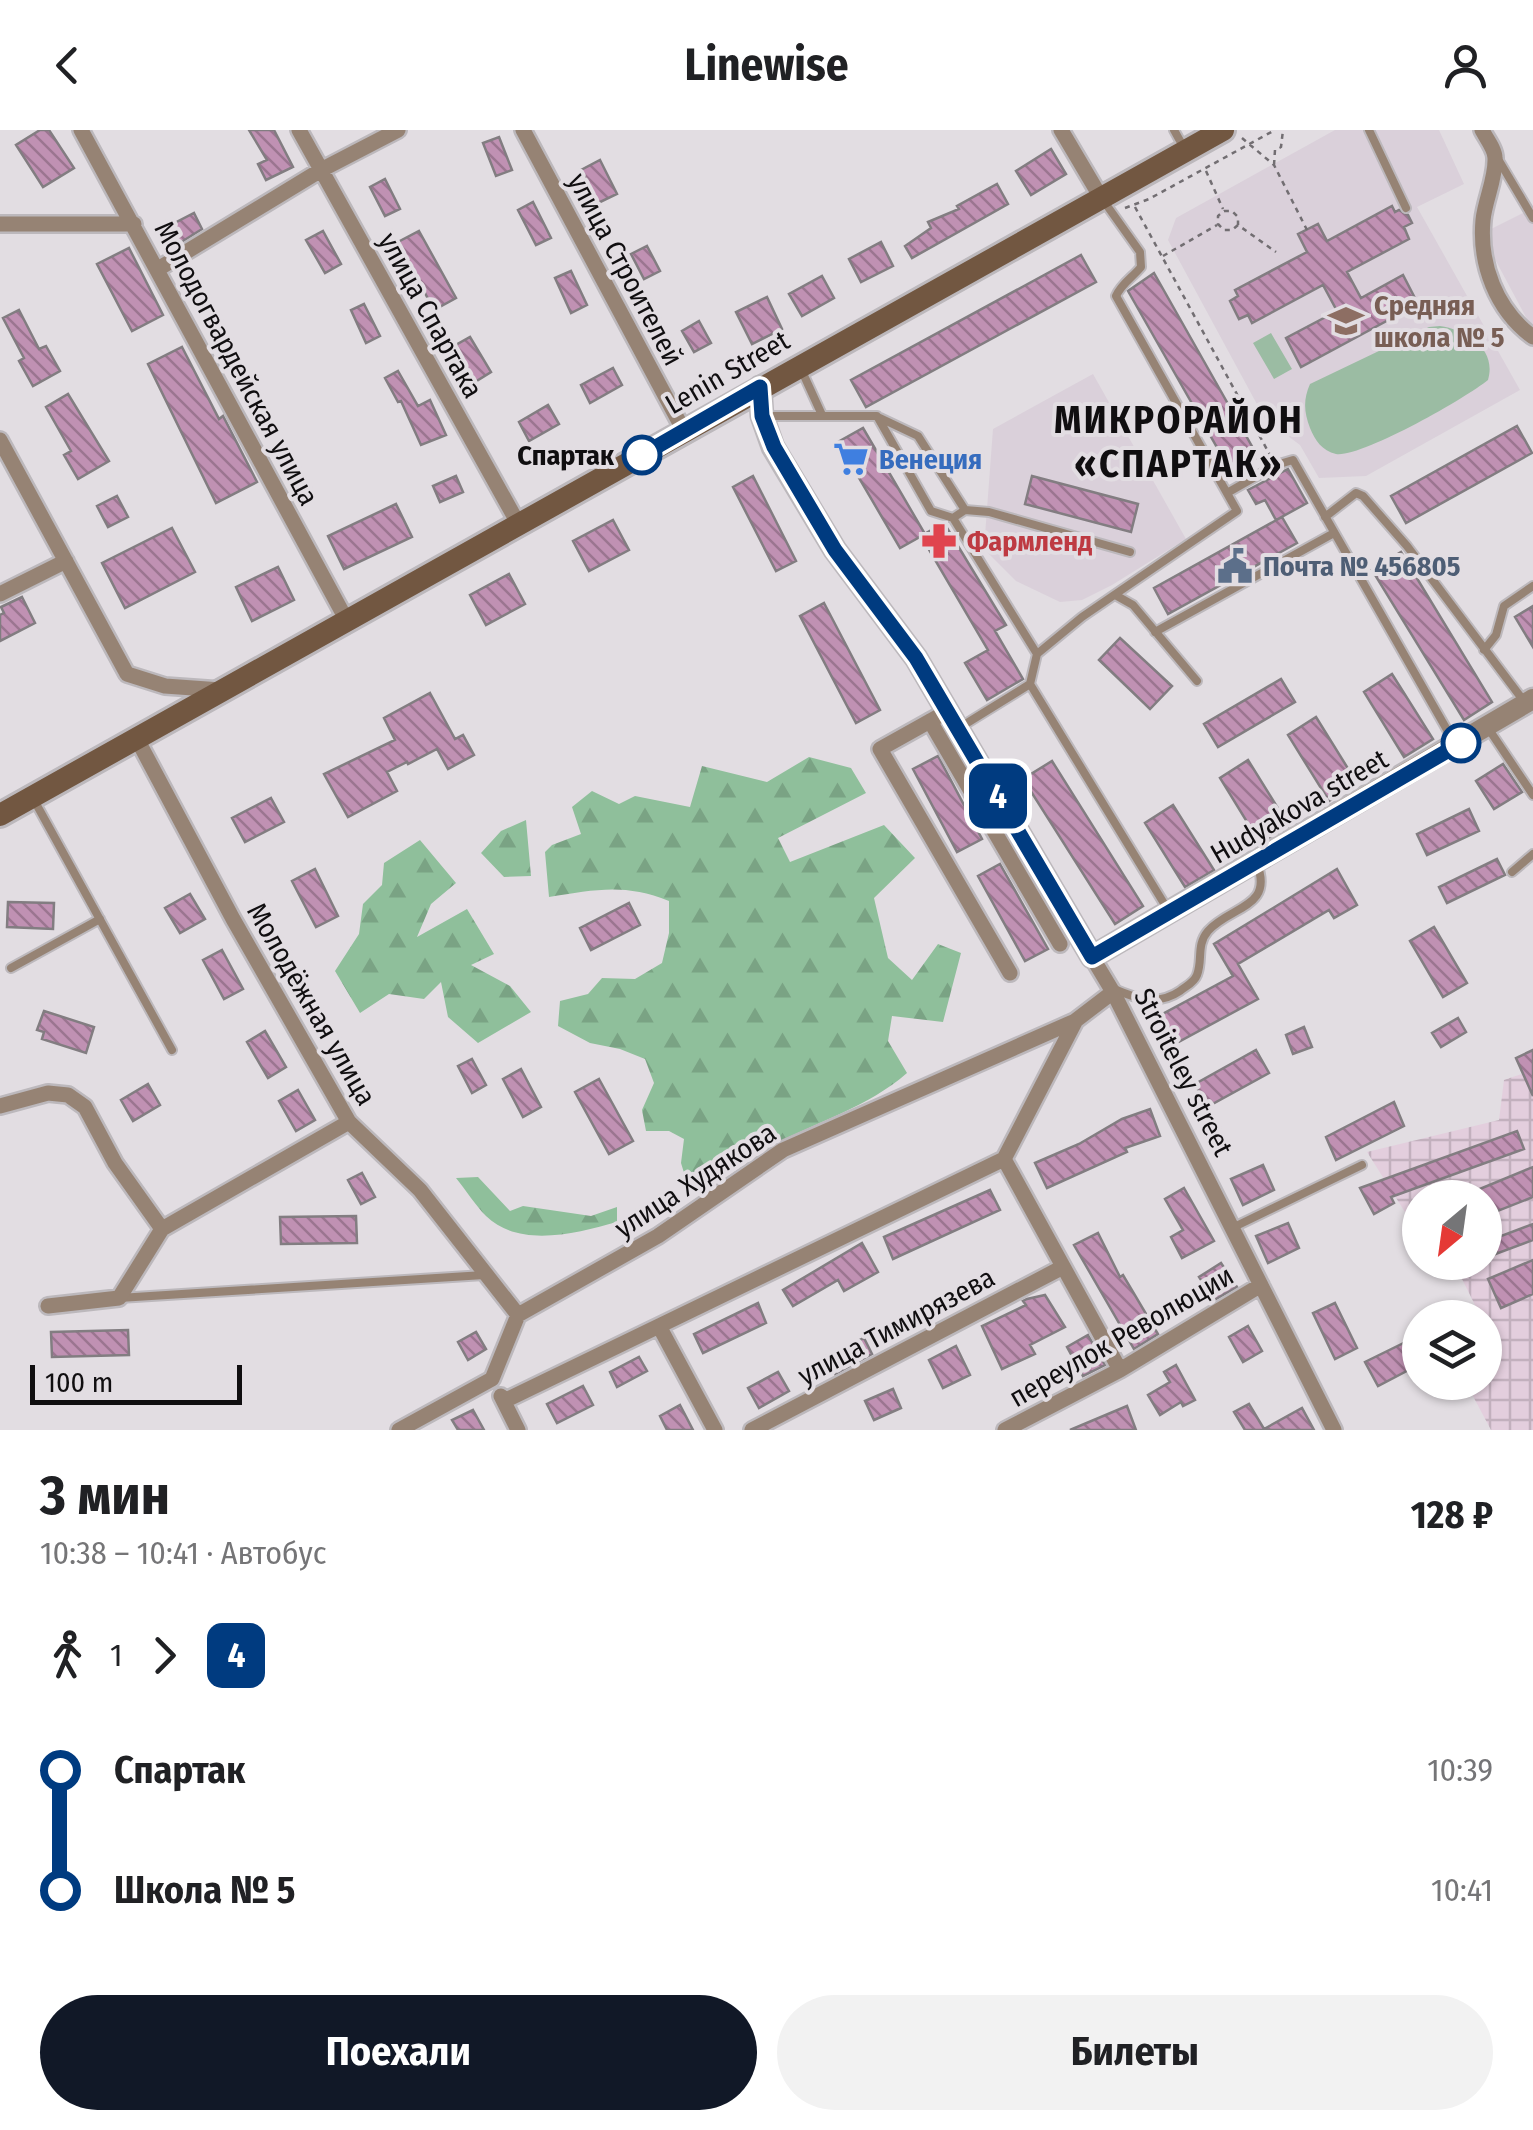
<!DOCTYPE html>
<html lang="ru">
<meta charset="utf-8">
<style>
:root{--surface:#fff;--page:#f2f2f2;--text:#202124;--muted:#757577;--accent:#111827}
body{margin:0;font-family:"Fira Sans Condensed",sans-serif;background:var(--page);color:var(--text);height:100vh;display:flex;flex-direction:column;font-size:38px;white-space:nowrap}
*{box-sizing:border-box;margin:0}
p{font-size:32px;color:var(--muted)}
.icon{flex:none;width:55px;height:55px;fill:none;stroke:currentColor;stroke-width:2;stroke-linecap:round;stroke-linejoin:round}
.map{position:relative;height:1300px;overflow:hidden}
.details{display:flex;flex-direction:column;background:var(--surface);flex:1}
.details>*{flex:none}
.badge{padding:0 20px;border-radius:15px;font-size:35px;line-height:65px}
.needle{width:65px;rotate:209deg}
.fabs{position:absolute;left:1402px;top:1050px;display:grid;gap:20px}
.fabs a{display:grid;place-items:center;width:100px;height:100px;border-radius:50%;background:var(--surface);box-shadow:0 2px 8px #0004;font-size:50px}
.scale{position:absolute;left:30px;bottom:25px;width:212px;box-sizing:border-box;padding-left:10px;border:5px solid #100e10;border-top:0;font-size:28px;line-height:35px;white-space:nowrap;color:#100e10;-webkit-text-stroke:8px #e2dde2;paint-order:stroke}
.map>.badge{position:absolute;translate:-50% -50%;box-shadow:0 0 0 5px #fff}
.legs{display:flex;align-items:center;gap:15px;height:110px;padding:0 40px;font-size:32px}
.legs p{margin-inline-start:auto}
.summary{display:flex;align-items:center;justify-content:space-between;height:170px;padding:0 40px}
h1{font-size:55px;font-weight:700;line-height:75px}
.cta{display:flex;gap:20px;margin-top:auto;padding:20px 40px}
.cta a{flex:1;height:115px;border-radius:60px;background:var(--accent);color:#fff;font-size:40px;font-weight:700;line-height:115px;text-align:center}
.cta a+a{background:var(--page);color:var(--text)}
ul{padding:0 40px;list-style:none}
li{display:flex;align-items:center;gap:35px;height:120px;font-size:38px}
li i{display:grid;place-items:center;width:15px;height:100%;margin:0 12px;background:currentColor}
li i::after{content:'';width:25px;height:25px;margin:-12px;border:8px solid;border-radius:50%;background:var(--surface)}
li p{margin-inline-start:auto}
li:first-child i{background:linear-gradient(#0000 50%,currentColor 0)}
li:last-child i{background:linear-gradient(currentColor 50%,#0000 0)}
header{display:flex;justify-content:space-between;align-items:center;height:130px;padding:0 40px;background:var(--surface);font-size:45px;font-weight:700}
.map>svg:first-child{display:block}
</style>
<header><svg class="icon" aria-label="back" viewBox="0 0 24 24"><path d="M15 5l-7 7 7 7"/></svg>Linewise<svg class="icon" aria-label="person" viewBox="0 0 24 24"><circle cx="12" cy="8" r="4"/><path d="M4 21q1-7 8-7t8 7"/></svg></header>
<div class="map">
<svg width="1533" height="1300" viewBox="0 0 1533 1300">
<defs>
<pattern id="industrial-grid" width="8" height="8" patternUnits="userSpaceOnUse" patternTransform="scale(2.5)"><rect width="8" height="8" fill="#e3cedd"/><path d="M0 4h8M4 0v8" fill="none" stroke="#c2b0bd"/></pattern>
<pattern id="forest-firs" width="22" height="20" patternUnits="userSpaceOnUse" patternTransform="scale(2.5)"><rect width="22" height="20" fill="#8fbf9b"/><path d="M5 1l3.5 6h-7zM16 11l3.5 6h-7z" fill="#7aa384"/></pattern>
<pattern id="building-back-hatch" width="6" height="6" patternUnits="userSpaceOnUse" patternTransform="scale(2.5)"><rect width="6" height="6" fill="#c091b3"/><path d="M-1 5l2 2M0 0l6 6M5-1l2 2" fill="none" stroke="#9b7590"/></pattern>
</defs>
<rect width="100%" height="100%" fill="#e2dde2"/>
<path fill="#dad0da" d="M1335 0H1439L1464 54 1417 77 1520 260 1366 346 1319 348 1300 315 1265 289 1168 110 1176 88Z
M1533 78V194L1528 191 1489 118 1491 99Z
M1093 244 1186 409 1112 455 1082 470 1060 472 1016 451 984 419 993 299Z"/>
<path fill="url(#industrial-grid)" d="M1533 940V1300H1491L1466 1253 1485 1252V1212L1491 1207 1485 1188 1481 1187 1454 1133 1485 1132V1068H1420V1084L1410 1090 1367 1022 1499 990 1504 950Z"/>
<path fill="url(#forest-firs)" d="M809 627 851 638 866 663 778 708 790 732 884 695 915 728 874 768 888 828 912 850 938 814 961 823 943 892 892 886 888 911 907 943C868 977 817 992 771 1016 743 1032 720 1049 689 1059L681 1033 684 1009 669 1001H646L642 980 654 953 645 929 620 919 590 913 558 896 560 871 588 864 602 848 635 849 662 833 669 803V771C624 753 595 760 549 767L545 722 552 715 581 704 572 677 592 661 619 674 635 666 690 677 702 636 767 652Z
M526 690 531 746 504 747 481 723 501 701Z
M420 710 456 753 431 774 417 807 467 779 494 824 471 835 510 856 531 882 478 913 448 887 441 852 424 869 389 864 360 883 335 841 359 804 363 774 382 755 384 733Z
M478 1047 510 1081 523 1076 591 1086 617 1077V1092C577 1103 520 1119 486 1086 475 1075 466 1060 456 1048Z"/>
<path fill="#9bbca3" d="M1440 196C1467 200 1497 219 1488 250 1466 268 1361 328 1336 324 1322 321 1315 310 1310 298 1304 282 1303 270 1310 254L1429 197Z
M1271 203 1292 239 1274 249 1253 213Z"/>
<path fill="url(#building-back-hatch)" stroke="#827d81" stroke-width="2.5" d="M40 0H49L74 38 43 57 16 15Z
M249 0H274L293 37 266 50 258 34 267 30Z
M499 7 512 40 496 46 483 13Z
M1051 19 1066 44 1031 65 1016 41Z
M600 30 617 64 598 73 581 40Z
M385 49 400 79 385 86 370 57Z
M997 54 1008 74 912 128 905 116 931 98 928 92 959 79 957 76Z
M533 72 551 108 536 115 518 80Z
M1392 76 1395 82 1399 80 1408 85 1412 93 1404 97 1409 109 1347 142 1361 168 1403 145 1418 174 1301 237 1286 208 1337 181 1323 155 1252 193 1248 185 1239 189 1230 171 1238 166 1235 160 1307 122 1298 104 1318 94 1327 111Z
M194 83 202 99 175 116 165 98Z
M323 101 341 134 325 143 306 110Z
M419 101 456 168 434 180 398 112Z
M881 112 893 136 861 152 849 129Z
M647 116 660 141 644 149 631 124Z
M129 118 163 185 132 201 97 134Z
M1081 125 1096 152 866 277 851 250Z
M571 141 587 175 571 183 555 148Z
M1154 143 1258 327 1231 342 1128 161Z
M822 146 834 168 802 186 789 164Z
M767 167 782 199 752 214 736 182Z
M364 174 380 206 366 213 351 180Z
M19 180 39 219 46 216 60 241 33 256 19 231 24 228 3 188Z
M699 191 711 213 694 222 682 201Z
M470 207 491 242 475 252 454 216Z
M182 217 219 289 223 286 257 352 216 373 148 234Z
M613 238 622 255 590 273 581 255Z
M398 241 418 276 430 270 446 305 421 315 401 271 398 272 385 248Z
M68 264 109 331 78 349 64 325 71 321 46 277Z
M548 275 559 294 529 311 519 292Z
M1517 296 1532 323 1406 393 1391 366Z
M863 298 925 404 900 418 838 312Z
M1288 339 1307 373 1276 390 1265 370 1256 374 1248 360Z
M456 346 463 362 440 372 433 356Z
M753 346 796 431 776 441 733 357Z
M1032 346 1138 374 1131 402 1025 374Z
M117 366 128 387 108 397 97 376Z
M396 374 412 407 344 439 328 406Z
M1282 387 1297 413 1168 484 1154 458Z
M613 390 629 420 589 441 573 411Z
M944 393 1006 495 995 501 1023 549 987 570 965 533 988 520 921 406Z
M172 398 195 442 125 478 102 433Z
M1401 422 1492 572 1464 590 1372 440Z
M278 437 294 470 252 491 236 457Z
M509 444 525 474 486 495 470 465Z
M22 467 35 493 0 511V485L4 483 1 477Z
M824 473 880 580 856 593 800 486Z
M1533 476V517L1515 487Z
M1120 508 1172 556 1150 579 1099 530Z
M1392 544 1433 609 1404 627 1364 562Z
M1281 549 1295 572 1218 617 1204 594Z
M430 563 455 609 463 605 474 625 448 639 437 619 408 634 407 632 387 642 397 661 348 687 324 644 395 610 384 588Z
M1316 587 1357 653 1329 671 1288 605Z
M938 626 982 709 957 722 913 639Z
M1248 630 1289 696 1260 713 1220 648Z
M1052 631 1143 776 1115 794 1023 649Z
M1503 634 1522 662 1494 679 1476 651Z
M271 668 284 692 245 712 232 688Z
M1173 675 1214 740 1185 757 1145 693Z
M1469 679 1479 701 1427 725 1417 704Z
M1497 729 1505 745 1447 773 1439 757Z
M1000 734 1048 819 1025 831 978 746Z
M315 739 338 786 316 797 292 751Z
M1337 739 1357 775 1334 788 1329 780 1238 834 1258 869 1171 916 1155 888 1233 846 1214 814Z
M190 764 205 789 180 803 165 778Z
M8 772 54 773 53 799 7 797Z
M629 773 640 795 591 820 580 798Z
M1434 797 1467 853 1443 867 1410 811Z
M222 820 243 859 224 869 203 830Z
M44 881 94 897 86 923 42 909 44 902 37 900Z
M1458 888 1466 902 1441 917 1432 903Z
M1304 897 1312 917 1293 924 1286 905Z
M265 901 286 937 268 948 247 912Z
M1256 920 1269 943 1207 977 1195 954Z
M1533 920V966L1516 928Z
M472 929 486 955 472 963 458 936Z
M521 939 541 977 523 987 503 949Z
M599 949 633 1011 609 1024 575 962Z
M148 954 160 975 133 991 121 970Z
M298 960 315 990 296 1001 279 971Z
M1394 972 1404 996 1336 1030 1326 1007Z
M1150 979 1160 1006 1125 1018 1127 1022 1047 1058 1035 1033 1079 1014 1122 989Z
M1517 1001 1524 1019 1391 1067 1394 1073 1374 1084 1360 1058Z
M1263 1035 1274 1060 1243 1075 1231 1049Z
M1533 1037V1067L1485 1086V1068H1458Z
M362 1043 375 1067 361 1074 348 1050Z
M1184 1058 1214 1111 1182 1128 1171 1107 1183 1100 1165 1069Z
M990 1060 1000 1080 893 1129 884 1107Z
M356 1086 357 1113 281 1114 280 1087Z
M1288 1093 1299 1118 1268 1133 1256 1106Z
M1533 1094V1110L1485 1128V1112Z
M1098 1103 1120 1147 1123 1145 1158 1204 1134 1219 1074 1115Z
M862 1113 878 1142 844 1161 838 1150 793 1176 783 1160Z
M1533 1130V1164L1501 1178 1488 1149Z
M1221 1133 1237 1157 1214 1170 1199 1147Z
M1045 1165 1065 1197 1030 1215 1035 1224 1002 1239 982 1196 1026 1175 1023 1171 1027 1169Z
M758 1173 766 1193 703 1223 694 1204Z
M1335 1173 1357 1218 1335 1229 1313 1183Z
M1248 1196 1262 1221 1243 1232 1229 1207Z
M128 1200 129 1225 52 1227 51 1202Z
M476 1202 486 1219 468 1230 458 1212Z
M1088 1205 1105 1235 1083 1246 1067 1217Z
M1420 1205V1234L1378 1256 1365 1232Z
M864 1208 872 1224 835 1244 826 1226Z
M956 1216 970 1245 943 1258 929 1230Z
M639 1227 647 1241 617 1257 610 1242Z
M1176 1235 1195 1270 1183 1276 1181 1272 1160 1285 1148 1265 1170 1252 1164 1242Z
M778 1242 789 1261 759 1278 748 1258Z
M583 1256 593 1275 557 1293 547 1274Z
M893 1259 901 1278 874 1290 865 1271Z
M1249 1274 1264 1299 1302 1278 1314 1300H1245L1234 1282Z
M680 1275 693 1300H667L660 1286Z
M1127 1276 1136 1300H1070Z
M473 1280 484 1300H458L452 1290Z"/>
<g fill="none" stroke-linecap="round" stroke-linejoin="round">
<defs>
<path id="service" d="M1174 0 1184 18
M1369 0 1406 78
M1498 29 1533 88
M801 239 822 285
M764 286H877L931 381 953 388 1037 524
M880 288 918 306 965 380
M1227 363 1276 335 1293 330 1454 612
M1325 387 1356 363 1363 366 1407 416 1523 570
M953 388 965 380 989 382 1130 422
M1117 466 1133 475 1197 551
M1155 502 1334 403
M1484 520 1496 505 1504 476 1533 456
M1030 554 1168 780
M959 598 1030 554 1037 524 1082 487 1237 381 1116 166C1122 153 1132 148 1141 137L1140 122 1103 70
M1488 598 1533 665
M34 670 172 920
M1512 742 1533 724
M11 838 100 789
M1114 859C1137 869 1158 876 1180 861 1186 856 1194 853 1197 845 1203 830 1196 815 1208 801 1230 776 1274 778 1257 734
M1232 1098 1362 1035
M119 1168 484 1145"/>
<path id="minor" d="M81 0 347 491
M299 0 519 395
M523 0 684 301
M1061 0 1100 66
M1482 0C1486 8 1495 19 1495 28 1496 48 1485 70 1483 90 1479 134 1496 180 1533 207
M0 94H134
M158 139 321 40 398 0
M0 310 127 544 165 556 221 560
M0 464 66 431
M948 581 880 619 1010 843
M930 591 1060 814
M137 609 233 789 349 992 420 1060 518 1185
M1092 827 1113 862 1334 1300
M1075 892 1004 1029 1120 1240
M0 976 48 963 68 965 85 977 115 1033 162 1099
M48 1176 119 1168 162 1099 349 992
M659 1196 715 1300
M501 1266 518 1300
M504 1271 1004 1029
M399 1300 492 1249 518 1185 658 1106 783 1020 1075 891 1113 862
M752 1300 1063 1137
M1005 1300 1120 1240 1261 1155"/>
<path id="tertiary" d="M760 257 762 286 773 317 835 420 916 528 1092 827 1533 569"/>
<path id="secondary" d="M0 685 1223 0"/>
</defs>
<use href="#service" stroke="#bcb8bc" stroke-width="12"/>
<use href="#minor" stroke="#bcb8bc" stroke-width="20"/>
<use href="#tertiary" stroke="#bcb8bc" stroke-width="25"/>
<use href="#secondary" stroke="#bcb8bc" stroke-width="28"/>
<path stroke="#726e72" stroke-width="2.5" stroke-dasharray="5 5" stroke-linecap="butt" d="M1242 8 1274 35 1307 100
M1274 35 1275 20 1281 17 1283 0
M1206 41 1223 79
M1135 77 1270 325
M1125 78 1149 69 1275 0
M1238 95 1232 100H1224L1218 94V86L1224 81H1232L1238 87V95L1276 122
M1163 126 1217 95"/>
<use href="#service" stroke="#968374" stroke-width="8"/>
<use href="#minor" stroke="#968374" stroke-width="15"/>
<use href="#tertiary" stroke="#968374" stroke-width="20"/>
<use href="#secondary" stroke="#725741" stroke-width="22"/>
</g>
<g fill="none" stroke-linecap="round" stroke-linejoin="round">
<defs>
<path id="line-1" d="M642 325 760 257 762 286 774 317 835 420 916 528 1092 827 1461 613"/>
</defs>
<use href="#line-1" stroke="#fff" stroke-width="22"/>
<use href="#line-1" stroke="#003b80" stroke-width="15"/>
</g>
<defs>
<symbol id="school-bare" viewBox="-9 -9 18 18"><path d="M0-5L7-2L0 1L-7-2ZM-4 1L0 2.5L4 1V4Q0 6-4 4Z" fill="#8d6e63" stroke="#e2dde2" stroke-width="2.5" paint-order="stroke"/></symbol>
<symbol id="supermarket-bare" viewBox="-9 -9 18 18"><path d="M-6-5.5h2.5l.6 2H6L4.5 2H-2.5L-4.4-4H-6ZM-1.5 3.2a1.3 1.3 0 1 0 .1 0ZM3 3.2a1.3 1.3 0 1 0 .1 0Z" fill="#3f7fe0" stroke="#e2dde2" stroke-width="2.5" paint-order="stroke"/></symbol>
<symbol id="pharmacy-bare" viewBox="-9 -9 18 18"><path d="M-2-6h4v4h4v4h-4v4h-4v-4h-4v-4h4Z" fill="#e0444e" stroke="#e2dde2" stroke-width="2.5" paint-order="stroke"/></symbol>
<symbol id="civic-bare" viewBox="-9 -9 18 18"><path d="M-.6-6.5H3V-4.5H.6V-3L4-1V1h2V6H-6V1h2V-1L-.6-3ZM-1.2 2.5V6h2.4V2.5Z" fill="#5c6f8a" stroke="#e2dde2" stroke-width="2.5" paint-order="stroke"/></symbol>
</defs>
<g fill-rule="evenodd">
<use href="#school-bare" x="1321" y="166" width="50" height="50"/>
<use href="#supermarket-bare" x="826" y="304" width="50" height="50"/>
<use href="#pharmacy-bare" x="914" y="386" width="50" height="50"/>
<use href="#civic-bare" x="1210" y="411" width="50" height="50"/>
</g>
<g fill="#fff" stroke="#003b80" stroke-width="5">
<circle cx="642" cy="325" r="18"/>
<circle cx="1461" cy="613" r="18"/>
</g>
<g text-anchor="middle" stroke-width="8" stroke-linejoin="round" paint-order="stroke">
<g font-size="28" fill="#100e10" stroke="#e2dde2">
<text transform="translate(626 139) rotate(62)" y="10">улица Строителей</text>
<text transform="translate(431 185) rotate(61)" y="10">улица Спартака</text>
<text transform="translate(237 233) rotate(62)" y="10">Молодогвардейская улица</text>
<text transform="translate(727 242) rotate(-30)" y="10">Lenin Street</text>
<text transform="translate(1299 676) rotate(-30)" y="10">Hudyakova street</text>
<text transform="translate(312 874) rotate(60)" y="10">Молодёжная улица</text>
<text transform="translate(1184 942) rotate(63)" y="10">Stroiteley street</text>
<text transform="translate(695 1050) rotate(-33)" y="10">улица Худякова</text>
<text transform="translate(896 1196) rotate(-28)" y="10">улица Тимирязева</text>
<text transform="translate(1121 1206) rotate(-30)" y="10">переулок Революции</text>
</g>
<g font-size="28" font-weight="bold" fill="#785e54" stroke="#e2dde2" text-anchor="start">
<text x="1374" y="185">Средняя<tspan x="1374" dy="32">школа № 5</tspan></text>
</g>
<g font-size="28" font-weight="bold" fill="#100e10" stroke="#e2dde2" text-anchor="end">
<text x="614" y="335">Спартак</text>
</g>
<g font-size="28" font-weight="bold" fill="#366cbe" stroke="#e2dde2" text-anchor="start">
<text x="879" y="339">Венеция</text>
</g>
<g font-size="28" font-weight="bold" fill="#be3a42" stroke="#e2dde2" text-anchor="start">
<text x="967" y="421">Фармленд</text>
</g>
<g font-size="28" font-weight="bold" fill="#4e5e75" stroke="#e2dde2" text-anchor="start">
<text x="1263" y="446">Почта № 456805</text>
</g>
<g font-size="38" font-weight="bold" letter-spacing="2.5" fill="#100e10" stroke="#e2dde2">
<text x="1179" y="303">МИКРОРАЙОН<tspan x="1179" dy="44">«СПАРТАК»</tspan></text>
</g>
</g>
</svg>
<div class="fabs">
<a><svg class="needle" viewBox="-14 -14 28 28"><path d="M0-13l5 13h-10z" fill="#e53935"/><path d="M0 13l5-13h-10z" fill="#757577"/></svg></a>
<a><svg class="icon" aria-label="layers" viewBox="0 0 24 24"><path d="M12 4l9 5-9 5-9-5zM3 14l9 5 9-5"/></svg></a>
</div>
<div class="scale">100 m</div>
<b class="badge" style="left:998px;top:666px;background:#003b80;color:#fff">4</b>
</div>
<section class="details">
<div class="summary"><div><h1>3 мин</h1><p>10:38 – 10:41 · Автобус</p></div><b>128 ₽</b></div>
<div class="legs"><svg class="icon" aria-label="walk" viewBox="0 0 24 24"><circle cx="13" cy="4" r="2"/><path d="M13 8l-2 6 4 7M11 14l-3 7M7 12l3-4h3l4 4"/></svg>1<svg class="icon" aria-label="forward" viewBox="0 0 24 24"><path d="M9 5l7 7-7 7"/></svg><b class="badge" style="background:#003b80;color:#fff">4</b></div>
<ul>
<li><i style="color:#003b80"></i><b>Спартак</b><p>10:39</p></li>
<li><i style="color:#003b80"></i><b>Школа № 5</b><p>10:41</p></li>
</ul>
<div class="cta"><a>Поехали</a><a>Билеты</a></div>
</section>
